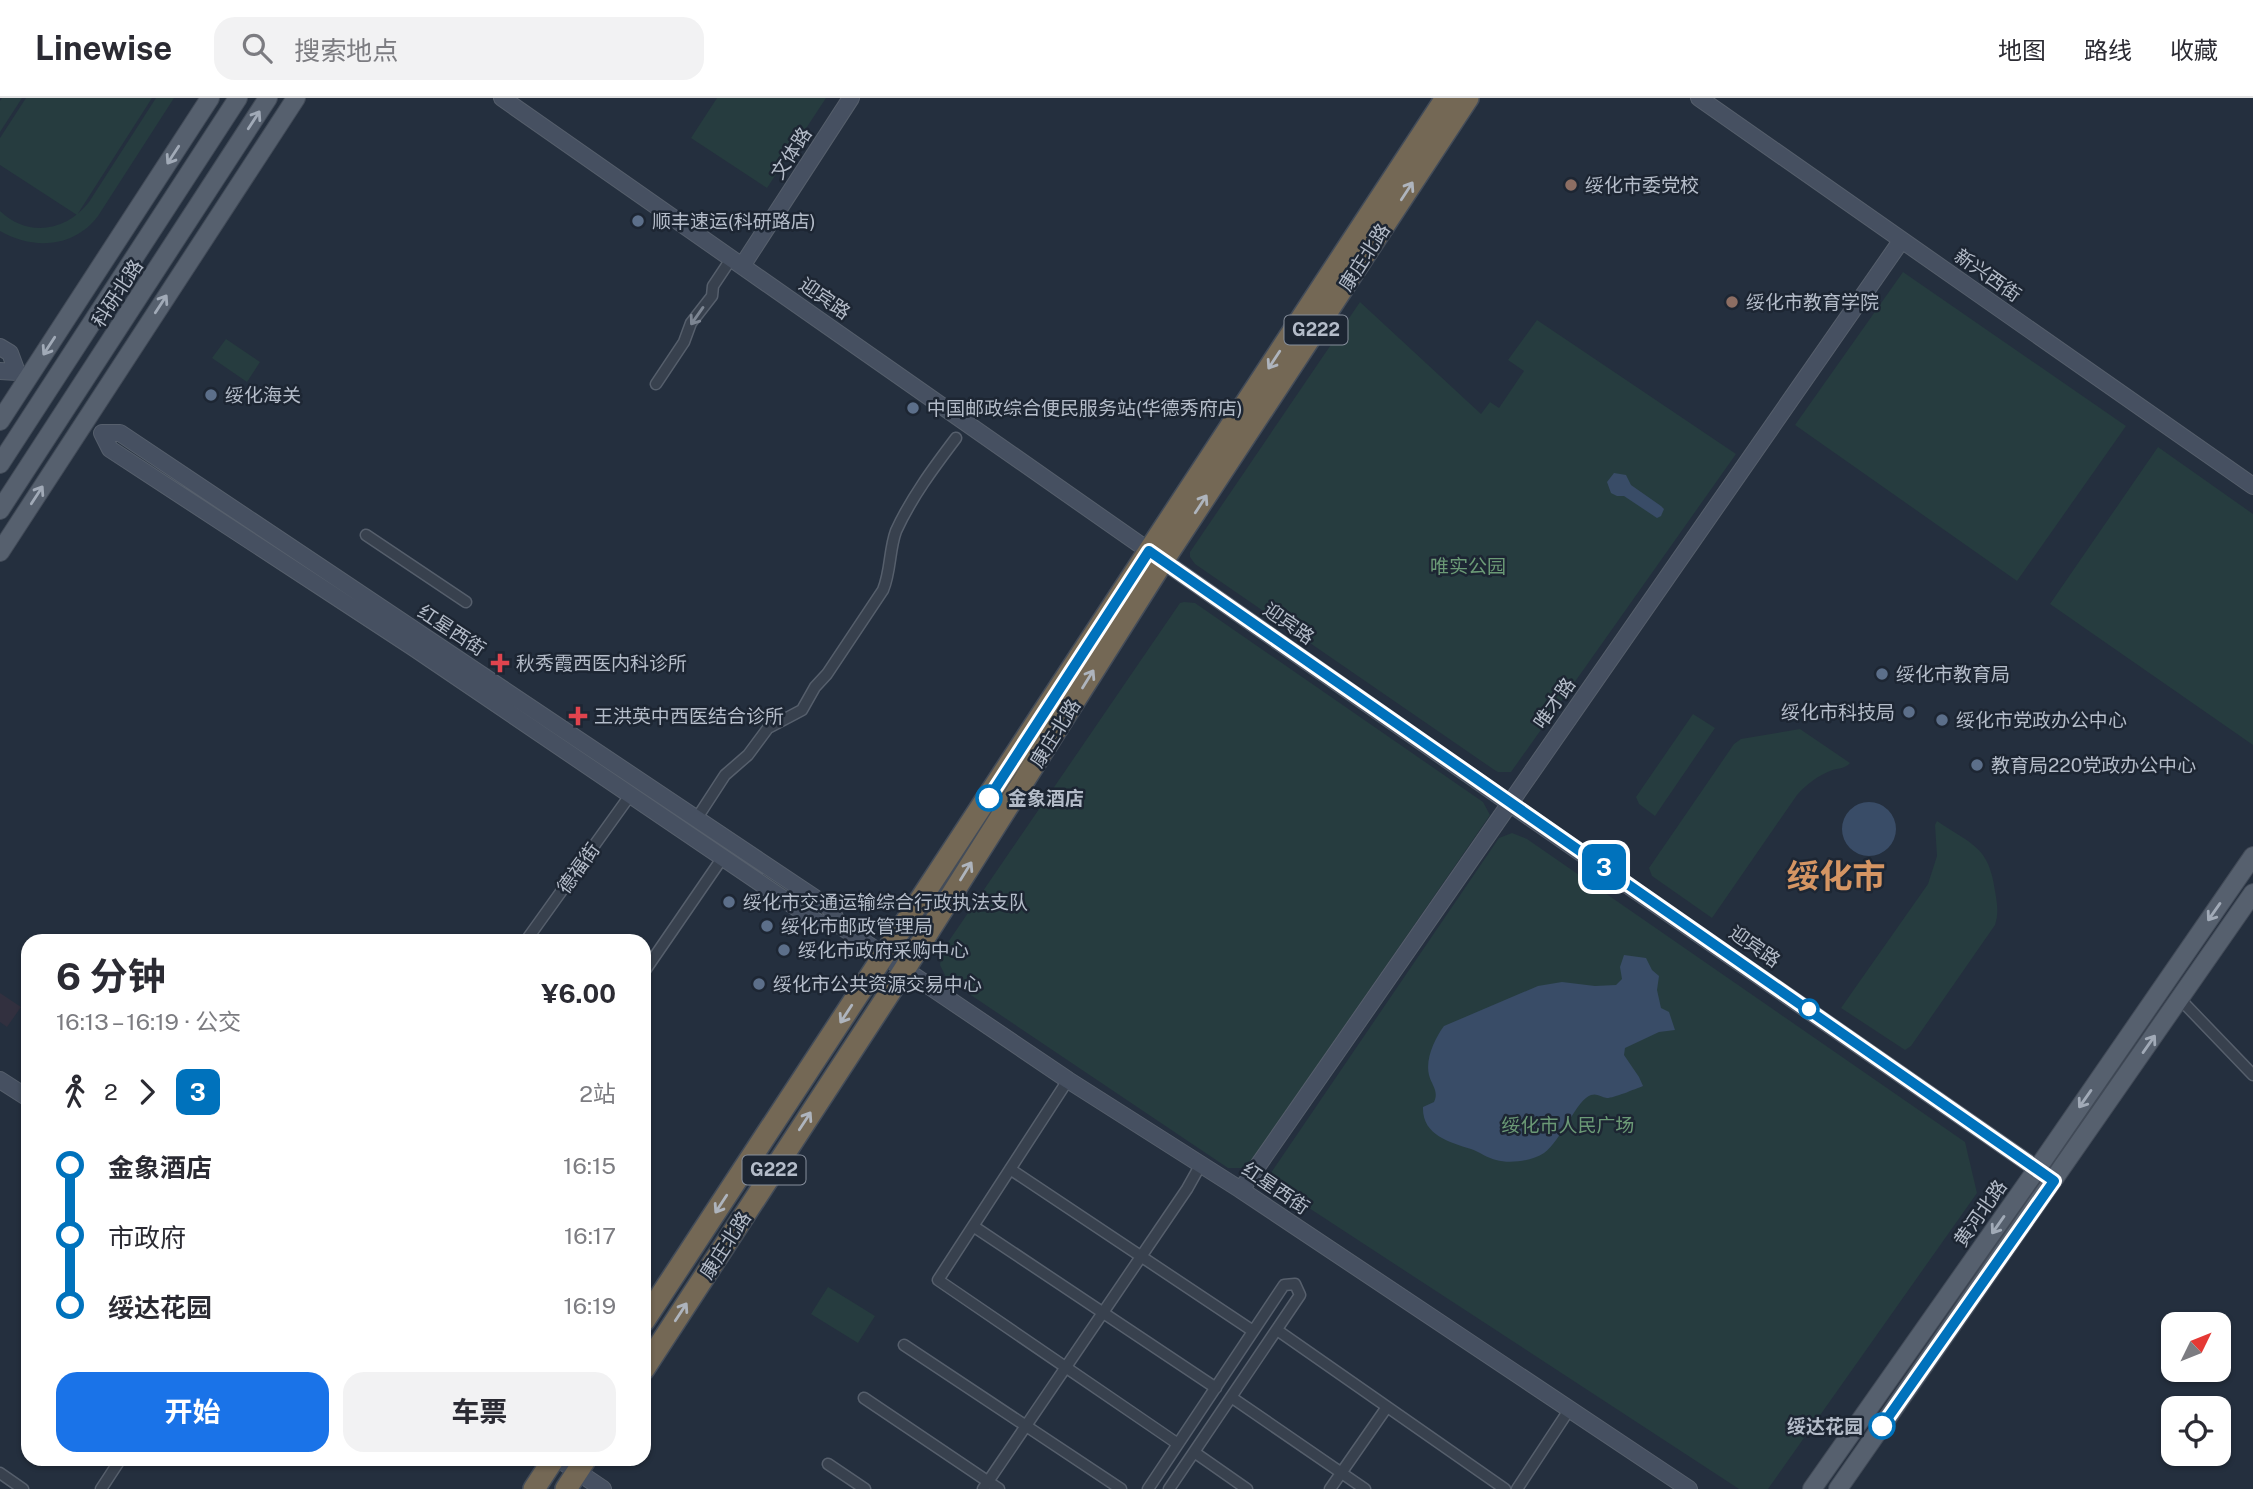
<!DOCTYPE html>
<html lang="zh">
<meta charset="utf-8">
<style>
:root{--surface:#fff;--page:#f2f2f3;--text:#2b2b33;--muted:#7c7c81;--line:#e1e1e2;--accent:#1a73e8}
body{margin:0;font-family:"Public Sans","Noto Sans SC",sans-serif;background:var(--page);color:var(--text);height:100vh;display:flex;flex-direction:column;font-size:26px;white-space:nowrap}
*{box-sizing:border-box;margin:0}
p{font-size:23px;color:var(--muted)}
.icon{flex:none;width:38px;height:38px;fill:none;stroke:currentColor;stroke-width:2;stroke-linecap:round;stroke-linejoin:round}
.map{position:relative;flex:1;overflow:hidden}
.drawer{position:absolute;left:21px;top:836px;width:630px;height:532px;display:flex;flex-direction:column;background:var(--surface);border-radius:21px;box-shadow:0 2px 5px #0004}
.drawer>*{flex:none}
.badge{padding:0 14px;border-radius:10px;font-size:24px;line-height:46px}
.needle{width:46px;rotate:47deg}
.fabs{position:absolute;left:2161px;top:1214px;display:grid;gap:14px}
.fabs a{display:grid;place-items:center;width:70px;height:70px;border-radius:14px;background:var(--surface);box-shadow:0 2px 5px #0004;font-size:35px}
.map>.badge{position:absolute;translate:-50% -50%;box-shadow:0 0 0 4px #fff}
.legs{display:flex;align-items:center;gap:10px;height:77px;padding:0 35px;font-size:23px}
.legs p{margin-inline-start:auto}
.summary{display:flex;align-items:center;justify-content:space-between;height:119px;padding:0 35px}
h1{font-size:38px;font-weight:700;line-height:52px}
.action{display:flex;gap:14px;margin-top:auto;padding:14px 35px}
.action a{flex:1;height:80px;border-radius:21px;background:var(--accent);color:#fff;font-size:28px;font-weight:700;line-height:80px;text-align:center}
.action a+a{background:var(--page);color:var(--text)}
ul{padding:0 35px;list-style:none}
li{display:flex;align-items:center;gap:24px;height:70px;font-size:26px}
li i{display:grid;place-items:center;width:10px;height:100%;margin:0 9px;background:currentColor}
li i::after{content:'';width:18px;height:18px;margin:-9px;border:5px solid;border-radius:50%;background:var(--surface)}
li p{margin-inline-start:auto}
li:first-child i{background:linear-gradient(#0000 50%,currentColor 0)}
li:last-child i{background:linear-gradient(currentColor 50%,#0000 0)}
header{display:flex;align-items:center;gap:42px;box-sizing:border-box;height:98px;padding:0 35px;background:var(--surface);border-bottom:2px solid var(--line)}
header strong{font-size:33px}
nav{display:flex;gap:38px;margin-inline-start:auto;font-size:24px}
.search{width:490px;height:63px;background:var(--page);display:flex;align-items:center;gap:18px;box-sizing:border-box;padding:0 24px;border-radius:21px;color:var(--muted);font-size:26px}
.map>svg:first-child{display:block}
</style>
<header>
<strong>Linewise</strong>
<div class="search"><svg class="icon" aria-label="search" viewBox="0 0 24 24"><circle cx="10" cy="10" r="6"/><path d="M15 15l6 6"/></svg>搜索地点</div>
<nav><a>地图</a><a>路线</a><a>收藏</a></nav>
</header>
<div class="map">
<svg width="2253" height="1391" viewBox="0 0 2253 1391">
<rect width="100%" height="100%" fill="#242f3e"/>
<path fill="#32303f" d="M0 895 21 909 7 929 0 924Z"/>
<path fill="#263c3f" d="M2 0H22L0 34V3Z
M26 0H152L77 117 0 67V40Z
M156 0H174L98 118C74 150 33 152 0 133V113C28 140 67 133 89 104Z
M717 0H826L767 90 691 40Z
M1903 174 2126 328 2017 483 1795 327Z
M1360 204 1481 316 1490 304 1499 310 1524 273 1508 262 1537 222 1736 356 1511 674H1498L1493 671 1195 466 1190 459V454Z
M226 241 260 264 247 284 212 260Z
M2158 349 2253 416V647L2050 506Z
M1184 504 1195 505 1483 704 1490 717 1250 1065 1244 1070H1228L947 881 940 867 942 853 1180 505Z
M1693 616 1715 630 1655 718 1639 706 1636 699Z
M1800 631 1850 665C1845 671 1837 670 1830 673 1816 679 1807 686 1797 697L1712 820 1652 778 1649 770 1734 646 1741 641Z
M1937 723C1972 747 1989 748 1995 793 1997 805 1999 815 1995 827L1911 948 1905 952 1841 910 1928 786 1937 758 1935 727Z
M1512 735 1527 741 1965 1044 1977 1095 1768 1391H1739L1266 1082 1499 740Z
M828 1189 875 1218 858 1245 811 1216Z"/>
<path fill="#394c67" d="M1614 375 1626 377 1631 387 1661 408 1664 411 1661 418 1657 420 1624 398H1617L1611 395 1607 384Z
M1842 731a27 27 0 1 1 54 0a27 27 0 1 1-54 0Z
M1624 857 1646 860 1652 872 1659 878 1657 892 1661 910 1669 914 1675 932 1659 934 1625 950 1624 957 1639 979 1643 988C1635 991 1614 1000 1607 1000 1601 999 1597 995 1591 997 1577 1001 1561 1043 1544 1055 1532 1063 1510 1066 1496 1062 1487 1060 1480 1054 1471 1051 1449 1044 1422 1037 1423 1009L1434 1004C1439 993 1432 988 1429 977 1425 961 1435 940 1444 928L1538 888 1562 884 1595 888 1616 887 1622 881 1620 869Z"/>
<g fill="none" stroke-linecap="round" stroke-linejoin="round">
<defs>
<path id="street" d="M656 286 684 244 691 225 712 198 713 188 731 161
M366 437 466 504
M697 720 725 677 748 657 768 630 802 612 815 589 827 576 883 492C891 473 889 452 896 433 911 400 934 369 956 340
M525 844 631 696
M644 874 723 759
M2180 901 2253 977
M1068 982 938 1182 1178 1346
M1010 1071 1253 1233
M973 1128 1216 1290
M1277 1232 1505 1391
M904 1247 1121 1391
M1231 1299 1365 1391
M864 1300 999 1391
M1194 1354 1247 1391
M828 1366 865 1391
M0 1375 23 1391
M101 1391 120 1362
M983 1391 1187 1091 1201 1066
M1148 1391 1284 1187 1295 1186 1300 1197 1169 1391
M1330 1391 1387 1309
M1517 1391 1569 1312"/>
<path id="secondary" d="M502 0 1509 705 2047 1078
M1699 0 2253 388
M742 168 851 0
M0 249 10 255 17 274 0 273
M102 335H120L830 810 839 827 819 825 414 550 110 351Z
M839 827 1068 982 1241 1092 1689 1391
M0 982 28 1000
M1241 1092 1901 143
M560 1362 603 1391"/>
<path id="primary" d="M0 323 210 0
M0 366 238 0
M0 412 268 0
M0 454 296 0
M1812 1391 2037 1071 2253 758
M1838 1391 2253 795"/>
<path id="highway" d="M644 1223 1446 0
M644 1271 894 888 1163 463 1468 0
M534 1391 553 1362
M566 1391 585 1362"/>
</defs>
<use href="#street" stroke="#565f6c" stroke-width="13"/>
<use href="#secondary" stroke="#565f6c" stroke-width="18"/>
<use href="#primary" stroke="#414a57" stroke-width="20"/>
<use href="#highway" stroke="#434c59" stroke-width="24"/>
<use href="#street" stroke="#38414e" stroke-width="10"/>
<use href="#secondary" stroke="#465061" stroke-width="16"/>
<use href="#primary" stroke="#56606e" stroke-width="18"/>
<use href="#highway" stroke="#746855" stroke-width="21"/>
</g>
<defs><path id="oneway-shaft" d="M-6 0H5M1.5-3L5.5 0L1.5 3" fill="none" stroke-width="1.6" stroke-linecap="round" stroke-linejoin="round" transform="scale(1.75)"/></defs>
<g stroke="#a1aab7">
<use href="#oneway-shaft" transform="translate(254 22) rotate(-57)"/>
<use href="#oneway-shaft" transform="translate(173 57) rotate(123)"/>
<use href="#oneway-shaft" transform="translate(161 206) rotate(-57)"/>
<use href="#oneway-shaft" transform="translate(49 248) rotate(123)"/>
<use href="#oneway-shaft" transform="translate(37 397) rotate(-57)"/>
<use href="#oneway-shaft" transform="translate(2214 814) rotate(125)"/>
<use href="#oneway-shaft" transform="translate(2149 946) rotate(-55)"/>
<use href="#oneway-shaft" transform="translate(2085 1001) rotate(125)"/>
<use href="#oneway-shaft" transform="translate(1998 1127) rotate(125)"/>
</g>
<g stroke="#aeb4bd">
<use href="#oneway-shaft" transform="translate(1407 93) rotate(-57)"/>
<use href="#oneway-shaft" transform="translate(1274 262) rotate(123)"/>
<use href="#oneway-shaft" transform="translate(1201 406) rotate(-57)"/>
<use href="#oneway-shaft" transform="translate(1088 581) rotate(-58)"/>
<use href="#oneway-shaft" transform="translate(966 773) rotate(-58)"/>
<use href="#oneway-shaft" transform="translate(846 916) rotate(123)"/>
<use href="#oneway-shaft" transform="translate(805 1023) rotate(-57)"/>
<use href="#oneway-shaft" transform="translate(721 1106) rotate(123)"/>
<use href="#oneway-shaft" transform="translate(681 1214) rotate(-57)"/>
</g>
<use stroke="#7c8592" href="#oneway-shaft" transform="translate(697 218) rotate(125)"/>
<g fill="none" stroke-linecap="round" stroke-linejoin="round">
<defs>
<path id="line-1" d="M989 700 1149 453 2054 1083 1882 1328"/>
</defs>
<use href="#line-1" stroke="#fff" stroke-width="16"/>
<use href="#line-1" stroke="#0072bc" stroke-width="10"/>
</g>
<g fill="#8d6e63" stroke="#1d2633" stroke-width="2.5">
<circle cx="1571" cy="87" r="7"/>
<circle cx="1732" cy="204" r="7"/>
</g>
<g fill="#5c6f8a" stroke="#1d2633" stroke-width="2.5">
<circle cx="638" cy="123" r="7"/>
<circle cx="211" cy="297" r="7"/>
<circle cx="913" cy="310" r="7"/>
<circle cx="1882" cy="576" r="7"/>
<circle cx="1909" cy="614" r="7"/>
<circle cx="1942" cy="622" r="7"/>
<circle cx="1977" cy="667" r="7"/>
<circle cx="729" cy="804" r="7"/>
<circle cx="767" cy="828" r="7"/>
<circle cx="784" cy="852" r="7"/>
<circle cx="759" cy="886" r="7"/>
</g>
<g fill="#e0444e" stroke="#1d2633" stroke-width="2.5">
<path d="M496.5 554.5h7v7h7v7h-7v7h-7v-7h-7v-7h7z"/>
<path d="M574.5 607.5h7v7h7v7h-7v7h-7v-7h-7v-7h7z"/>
</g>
<g fill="#fff" stroke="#0072bc" stroke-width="3.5">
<circle cx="989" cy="700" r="12"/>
<circle cx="1809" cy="911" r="9"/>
<circle cx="1882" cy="1328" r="12"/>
</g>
<g text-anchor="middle" stroke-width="5" stroke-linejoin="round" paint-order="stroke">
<g fill="#1d2633" stroke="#878f9c" stroke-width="2">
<rect x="1284.5" y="217.5" width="63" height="29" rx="5"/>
<rect x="742.5" y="1057.5" width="63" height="29" rx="5"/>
</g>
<g font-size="18" font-weight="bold" fill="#b4bcc9">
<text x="1316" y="238">G222</text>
<text x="774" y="1078">G222</text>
</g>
<g font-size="19" fill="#b4bcc9" stroke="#1d2633">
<text transform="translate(791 55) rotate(-57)" y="7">文体路</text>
<text transform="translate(1364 159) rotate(-57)" y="7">康庄北路</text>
<text transform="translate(1988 177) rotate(35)" y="7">新兴西街</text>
<text transform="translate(117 195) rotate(-57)" y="7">科研北路</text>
<text transform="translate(825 200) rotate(35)" y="7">迎宾路</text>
<text transform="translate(1289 525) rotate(35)" y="7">迎宾路</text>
<text transform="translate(452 532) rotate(33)" y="7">红星西街</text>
<text transform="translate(1554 605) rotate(-55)" y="7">唯才路</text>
<text transform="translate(1055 635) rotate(-58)" y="7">康庄北路</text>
<text transform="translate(578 770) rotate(-54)" y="7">德福街</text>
<text transform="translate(1755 848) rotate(35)" y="7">迎宾路</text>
<text transform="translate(1276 1090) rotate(34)" y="7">红星西街</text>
<text transform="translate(1980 1115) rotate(-55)" y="7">黄河北路</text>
<text transform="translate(725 1147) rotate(-57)" y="7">康庄北路</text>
</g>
<g font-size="19" fill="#b4bcc9" stroke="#1d2633" text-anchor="start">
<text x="1585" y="94">绥化市委党校</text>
<text x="652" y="130">顺丰速运(科研路店)</text>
<text x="1746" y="211">绥化市教育学院</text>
<text x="225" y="304">绥化海关</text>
<text x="927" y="317">中国邮政综合便民服务站(华德秀府店)</text>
<text x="516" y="572">秋秀霞西医内科诊所</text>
<text x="1896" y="583">绥化市教育局</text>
<text x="1895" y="621" text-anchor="end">绥化市科技局</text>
<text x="594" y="625">王洪英中西医结合诊所</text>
<text x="1956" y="629">绥化市党政办公中心</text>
<text x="1991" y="674">教育局220党政办公中心</text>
<text x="743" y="811">绥化市交通运输综合行政执法支队</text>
<text x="781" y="835">绥化市邮政管理局</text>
<text x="798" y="859">绥化市政府采购中心</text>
<text x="773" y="893">绥化市公共资源交易中心</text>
</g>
<g font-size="19" fill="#6b9a76" stroke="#1d2633">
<text x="1468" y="475">唯实公园</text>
<text x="1568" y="1034">绥化市人民广场</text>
</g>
<g font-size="19" font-weight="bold" fill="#b4bcc9" stroke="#1d2633" text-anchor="start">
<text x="1008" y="707">金象酒店</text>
<text x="1863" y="1335" text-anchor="end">绥达花园</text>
</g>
<g font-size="33" font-weight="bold" fill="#d59563" stroke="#1d2633">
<text x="1836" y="790">绥化市</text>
</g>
</g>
</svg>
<div class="fabs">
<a><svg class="needle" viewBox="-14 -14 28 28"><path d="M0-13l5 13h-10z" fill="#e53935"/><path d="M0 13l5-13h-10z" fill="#7c7c81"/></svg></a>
<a><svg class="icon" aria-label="locate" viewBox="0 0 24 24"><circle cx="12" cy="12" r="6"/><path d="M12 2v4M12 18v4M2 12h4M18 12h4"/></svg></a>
</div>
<b class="badge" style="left:1604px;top:769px;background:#0072bc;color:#fff">3</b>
<section class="drawer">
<div class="summary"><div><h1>6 分钟</h1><p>16:13 – 16:19 · 公交</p></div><b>¥6.00</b></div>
<div class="legs"><svg class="icon" aria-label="walk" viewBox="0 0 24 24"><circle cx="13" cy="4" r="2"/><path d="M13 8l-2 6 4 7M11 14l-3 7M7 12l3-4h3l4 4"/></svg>2<svg class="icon" aria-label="forward" viewBox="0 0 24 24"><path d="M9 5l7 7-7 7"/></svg><b class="badge" style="background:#0072bc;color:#fff">3</b><p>2站</p></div>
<ul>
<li><i style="color:#0072bc"></i><b>金象酒店</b><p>16:15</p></li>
<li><i style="color:#0072bc"></i><span>市政府</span><p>16:17</p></li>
<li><i style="color:#0072bc"></i><b>绥达花园</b><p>16:19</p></li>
</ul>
<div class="action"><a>开始</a><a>车票</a></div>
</section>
</div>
